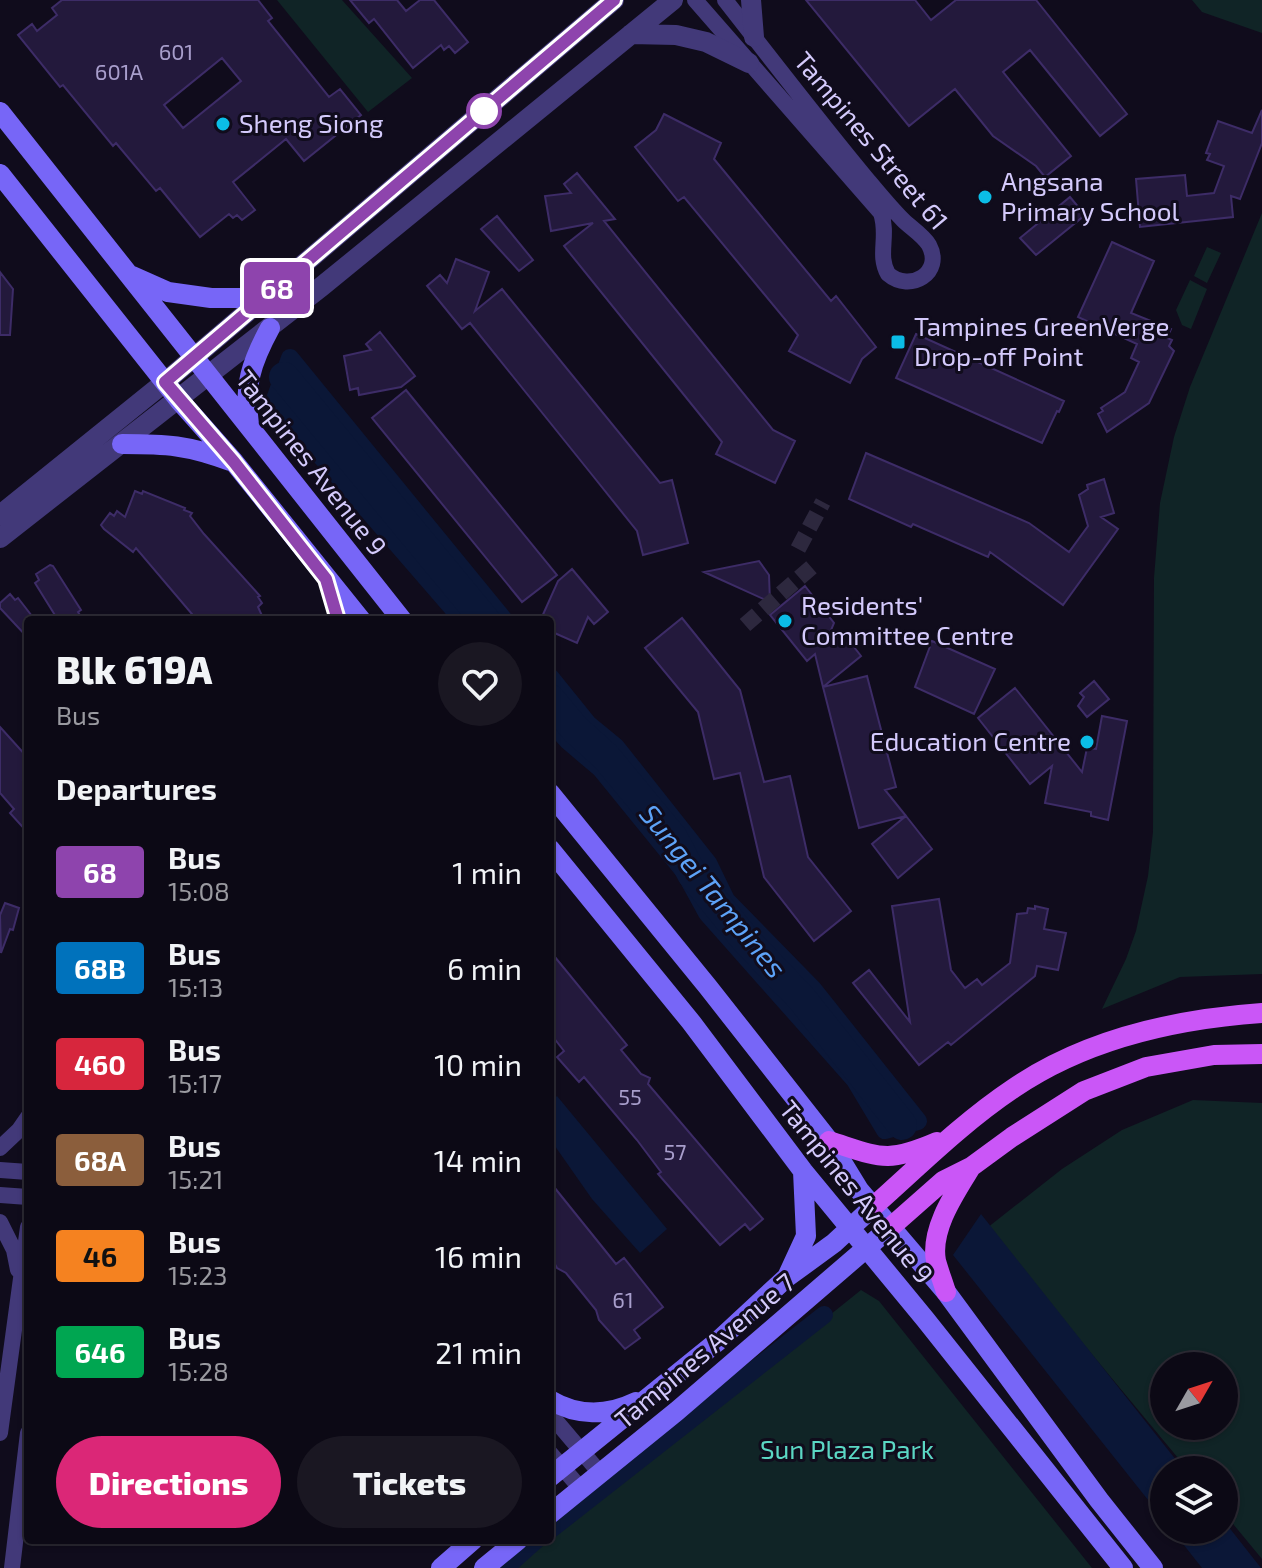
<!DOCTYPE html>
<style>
:root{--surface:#0c0915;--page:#1a1722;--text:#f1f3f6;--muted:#9a9aa0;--line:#2c2a34;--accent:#db2777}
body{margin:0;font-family:"Exo 2",sans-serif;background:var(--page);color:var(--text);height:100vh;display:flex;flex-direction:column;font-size:30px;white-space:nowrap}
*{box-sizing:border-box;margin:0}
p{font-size:26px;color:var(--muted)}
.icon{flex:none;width:44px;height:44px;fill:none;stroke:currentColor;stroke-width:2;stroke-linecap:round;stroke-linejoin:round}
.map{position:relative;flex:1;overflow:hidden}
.details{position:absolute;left:24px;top:616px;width:530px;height:928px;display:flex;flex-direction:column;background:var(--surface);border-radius:8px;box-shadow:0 2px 6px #0004,0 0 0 2px var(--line)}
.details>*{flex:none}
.badge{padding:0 16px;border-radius:6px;font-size:28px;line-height:52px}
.needle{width:52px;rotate:51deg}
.fabs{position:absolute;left:1150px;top:1352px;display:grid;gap:16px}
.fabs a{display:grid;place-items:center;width:88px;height:88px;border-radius:50%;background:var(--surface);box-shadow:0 2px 6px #0004,0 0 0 2px var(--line);font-size:40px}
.map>.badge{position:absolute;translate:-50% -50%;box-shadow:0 0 0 4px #fff}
h2{padding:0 32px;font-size:30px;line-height:72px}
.round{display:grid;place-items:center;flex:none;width:84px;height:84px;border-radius:42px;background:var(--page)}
.head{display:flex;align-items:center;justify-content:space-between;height:136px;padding:0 32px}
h1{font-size:38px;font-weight:800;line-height:60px}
.primary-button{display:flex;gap:16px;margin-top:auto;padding:16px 32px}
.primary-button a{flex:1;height:92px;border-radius:48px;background:var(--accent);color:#fff;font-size:32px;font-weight:800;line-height:92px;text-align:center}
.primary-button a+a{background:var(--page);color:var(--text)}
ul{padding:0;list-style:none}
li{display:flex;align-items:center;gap:24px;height:96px;padding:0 32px}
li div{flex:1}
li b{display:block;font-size:30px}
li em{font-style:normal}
li .badge{min-width:88px;font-weight:700;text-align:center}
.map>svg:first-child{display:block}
</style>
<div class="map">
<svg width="1262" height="1568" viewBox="0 0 1262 1568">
<rect width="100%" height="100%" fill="#100c1c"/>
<path fill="#102426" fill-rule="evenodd" d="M277 0H342L412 78 368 112Z
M1192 0H1262V33L1202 12Z
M1262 213V974L1180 977 1102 1009 1126 959 1136 931 1148 876 1153 832 1154 578 1160 503 1174 437 1190 387Z
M1207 247 1221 253 1207 283 1194 276Z
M1190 280 1207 289 1191 329 1182 325 1176 310Z
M1193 1100 1262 1103V1559L1224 1513V1470H1188L987 1228 1062 1169 1122 1130ZM1164 1366H1224V1426H1164Z
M861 1290 879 1301 1092 1568H515Z"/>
<path fill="#0b1737" d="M557 1096 667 1229 640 1253 592 1199 550 1139V1102Z
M981 1214 1184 1470H1164V1520L953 1255Z
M1224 1521 1261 1568H1202L1172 1530H1224Z"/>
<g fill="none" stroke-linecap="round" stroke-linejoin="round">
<path stroke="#0b1737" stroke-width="18" d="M463 620 274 402 290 358 504 620
M550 677 588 724 616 747 708 863 726 900 813 989 918 1121 885 1130 855 1080 707 913 684 871 601 769 568 741 550 721
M550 1530 824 1315
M505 1568 536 1540"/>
<path stroke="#0b1737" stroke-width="30" d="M284 377 485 620
M550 699 575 729 606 757 673 838 692 874 745 939 802 999 902 1125"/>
</g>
<path fill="#23193c" stroke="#3d2c67" stroke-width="2" fill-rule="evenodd" d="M62 0H258L272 18 268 21 329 97 340 89 361 115 304 161 286 139 233 182 255 210 242 220 237 215 233 218 229 214 200 237 160 188 156 191 116 143 113 146 63 85 60 87 18 35 32 24 37 31 57 15 52 8ZM222 58 241 81 183 128 164 105Z
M350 0H397L406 11 420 0H434L468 42 455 53 449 46 444 50 441 45 413 68 374 19 369 23Z
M806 0H915L931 20 956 0H1036L1127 114 1100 136 1030 50 1003 72 1071 156 1045 177 1036 166 993 136 955 89 909 126Z
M1262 110V143L1240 199 1231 196 1233 217 1140 227 1136 179 1185 175 1187 196 1214 193 1224 166 1207 160 1210 154 1206 153 1218 121 1252 133Z
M664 114 721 143 714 159 831 301 836 296 876 347 862 359 850 383 789 351 798 335 684 197 678 201 635 147 656 130Z
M577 173 615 219 604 221 773 430 795 441 775 483 716 454 722 442 564 246 593 223 551 231 545 196 571 193 564 184Z
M1070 197 1085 215 1036 255 1020 238Z
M497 216 533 260 519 271 481 229Z
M1112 242 1154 261 1131 313 1171 329 1167 338 1172 340 1169 346 1174 351 1149 403 1107 432 1098 414 1103 411 1101 408 1125 392 1139 362 1131 358 1137 344 1078 317Z
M456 259 489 272 475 311 502 289 660 483 672 480 688 543 643 555 637 531 593 476 470 323 462 329 427 286 440 275 447 283Z
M0 272 13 289 10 335H0Z
M380 332 415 376 401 387 359 395 358 388 350 390 344 356 371 350 366 344Z
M916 334 1064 401 1059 412 1057 411 1042 443 896 378Z
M406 390 557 575 522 602 372 418Z
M866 453 1029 523 1069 552 1088 526 1079 495 1088 489 1087 485 1104 479 1114 513 1101 517 1118 529 1063 605 990 552 988 557 913 524 911 527 849 499Z
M135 491 142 494 143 491 185 508 184 510 192 513 190 516 204 534 260 596 258 597 262 603 258 607 264 620H197L136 548 133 552 104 529 101 525 110 513 114 516 117 511 125 517Z
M759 561 769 575 770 602 704 572Z
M50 565 53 566 81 610 78 612 83 620H58L35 583 39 580 36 574Z
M572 569 608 612 594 624 588 617 577 643 550 631V620L541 619 558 581Z
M805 586 834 623 829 635 854 647 861 656 823 687 815 654 807 661 770 615Z
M10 594 15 600 18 598 35 620H28V638L0 608V603Z
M682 618 740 690 764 782 790 776 808 857 851 911 814 941 764 877 740 773 714 779 698 712 645 648Z
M932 641 995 669 974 714 915 687Z
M867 676 896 787 885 790 906 816 859 828 823 687Z
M1094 681 1109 699 1087 717 1078 706 1084 697 1080 693Z
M1015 688 1082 772 1087 748 1096 749 1102 716 1127 721 1108 820 1091 816V812L1045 803 1052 766 1030 784 978 718Z
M0 727 28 758V775L23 780 28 786V833L10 813 14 809 0 793Z
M906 816 932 849 898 878 872 844Z
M939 899 951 970 965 988 977 979 982 985 1010 963 1017 914 1027 913 1028 908 1035 909V906L1048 909 1044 929 1066 933 1058 970 1037 966 1035 976 951 1045 948 1042 919 1065 853 983 869 970 910 1022 892 906Z
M5 903 19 908 13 930 10 929 1 953 0 915Z
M550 951 627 1045 621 1050 641 1074 650 1078 648 1084 763 1219 750 1230 745 1224 720 1245 658 1174 661 1172 637 1140 584 1077 579 1082 557 1057 564 1051 550 1033Z
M550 1182 616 1264 624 1258 663 1307 634 1330 640 1338 625 1349 599 1320 596 1310 579 1289 566 1273 557 1268 550 1255Z"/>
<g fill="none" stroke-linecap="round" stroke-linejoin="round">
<path stroke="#2d283e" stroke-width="16" stroke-dasharray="16 8" stroke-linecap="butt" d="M798 549 823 502
M745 625 813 566"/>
<path stroke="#423979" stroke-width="16" d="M695 0 881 213C889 236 877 255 888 274 910 293 944 273 929 245 923 235 911 228 903 220 890 207 878 192 866 178 818 120 772 60 725 0
M0 1148 19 1130 28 1117
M0 1170 28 1172
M0 1195 28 1197
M0 1222 14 1250 18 1270
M550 1414 600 1473
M0 1433 28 1227
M550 1453 581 1489
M12 1568 28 1433"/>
<path stroke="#423979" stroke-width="20" d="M751 0 754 37
M631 34 676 35 706 42 749 63
M0 515 165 382 614 0
M0 538 321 287 673 0"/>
<path stroke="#7766f7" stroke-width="20" d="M0 112 402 620
M0 174 179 400 234 462 361 620
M132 276 168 292 211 298H265
M249 425C244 385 251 363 270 328
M122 444C166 444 188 445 230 461
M550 793 708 987 829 1141 859 1190 946 1292 1099 1500 1153 1568
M550 849 691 1022 803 1171 925 1319 1123 1568
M788 1275 806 1236 803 1171
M550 1400C577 1416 607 1416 636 1402
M550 1477 718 1341 786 1278 834 1243 874 1206
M550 1514 677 1411 892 1226
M441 1568 473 1540
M484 1568 518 1540"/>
<path stroke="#ca56f7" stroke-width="20" d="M829 1141C880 1157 886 1164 937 1142
M874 1206C919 1166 963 1122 1014 1088 1086 1039 1176 1019 1262 1013
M892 1226 943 1181 971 1167 1012 1137 1084 1091 1146 1067 1214 1055 1262 1054
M946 1292C943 1282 939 1272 936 1261 930 1229 955 1193 971 1167"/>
</g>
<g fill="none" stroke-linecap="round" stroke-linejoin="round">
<defs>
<path id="line" d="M338 620 326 579 234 462 165 382 614 0"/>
</defs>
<use href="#line" stroke="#fff" stroke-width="18"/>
<use href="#line" stroke="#8e44ad" stroke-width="12"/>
</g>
<circle fill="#fff" stroke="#8e44ad" stroke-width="4" cx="484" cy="111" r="16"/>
<g fill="#0bbde7" stroke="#100c1c" stroke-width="3">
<circle cx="223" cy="124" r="8"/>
<circle cx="985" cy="197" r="8"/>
<rect x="890" y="334" width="16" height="16" rx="4"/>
<circle cx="785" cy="621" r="8"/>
<circle cx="1087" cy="742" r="8"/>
</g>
<g text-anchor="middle" stroke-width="6" stroke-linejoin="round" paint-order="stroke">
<g font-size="22" fill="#a89ecc">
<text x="176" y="60">601</text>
<text x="119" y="80">601A</text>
<text x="630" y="1105">55</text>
<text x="675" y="1160">57</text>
<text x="623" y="1308">61</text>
</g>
<g font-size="26" fill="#d4cafc" stroke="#100c1c" text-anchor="start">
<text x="239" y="133">Sheng Siong</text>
<text x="1001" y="191">Angsana<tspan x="1001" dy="30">Primary School</tspan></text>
<text x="914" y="336">Tampines GreenVerge<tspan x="914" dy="30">Drop-off Point</tspan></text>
<text x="801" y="615">Residents'<tspan x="801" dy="30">Committee Centre</tspan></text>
<text x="1071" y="751" text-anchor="end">Education Centre</text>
</g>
<g font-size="26" fill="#d4cafc" stroke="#100c1c">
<text transform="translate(871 141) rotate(50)" y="9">Tampines Street 61</text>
<text transform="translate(311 463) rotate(52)" y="9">Tampines Avenue 9</text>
<text transform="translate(856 1192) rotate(51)" y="9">Tampines Avenue 9</text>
<text transform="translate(705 1351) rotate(-40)" y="9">Tampines Avenue 7</text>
</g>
<g font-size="26" fill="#5bd7c4" stroke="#100c1c">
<text x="847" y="1459">Sun Plaza Park</text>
</g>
<g font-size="28" font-style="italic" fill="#5da2f7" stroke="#100c1c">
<text transform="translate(713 891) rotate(51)" y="10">Sungei Tampines</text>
</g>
</g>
</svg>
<div class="fabs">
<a><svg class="needle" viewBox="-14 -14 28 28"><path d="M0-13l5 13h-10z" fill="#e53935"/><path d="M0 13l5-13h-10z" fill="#9a9aa0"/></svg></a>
<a><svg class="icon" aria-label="layers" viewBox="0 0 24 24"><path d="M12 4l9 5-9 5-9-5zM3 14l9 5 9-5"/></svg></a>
</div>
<b class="badge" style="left:277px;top:288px;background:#8e44ad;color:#fff">68</b>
<section class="details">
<div class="head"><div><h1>Blk 619A</h1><p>Bus</p></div><a class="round"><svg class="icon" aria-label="heart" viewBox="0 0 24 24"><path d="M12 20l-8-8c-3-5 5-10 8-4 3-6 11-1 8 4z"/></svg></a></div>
<h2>Departures</h2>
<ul>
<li><span class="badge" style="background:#8e44ad;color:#fff">68</span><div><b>Bus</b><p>15:08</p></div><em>1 min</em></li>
<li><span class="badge" style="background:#0072bc;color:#fff">68B</span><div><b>Bus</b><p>15:13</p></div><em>6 min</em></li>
<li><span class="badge" style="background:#d7263d;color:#fff">460</span><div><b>Bus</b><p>15:17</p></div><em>10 min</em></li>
<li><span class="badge" style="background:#8b5e3c;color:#fff">68A</span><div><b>Bus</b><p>15:21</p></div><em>14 min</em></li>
<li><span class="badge" style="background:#f58220;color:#111">46</span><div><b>Bus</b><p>15:23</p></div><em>16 min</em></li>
<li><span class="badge" style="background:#00a651;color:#fff">646</span><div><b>Bus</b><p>15:28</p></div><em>21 min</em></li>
</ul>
<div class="primary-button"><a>Directions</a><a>Tickets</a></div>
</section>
</div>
